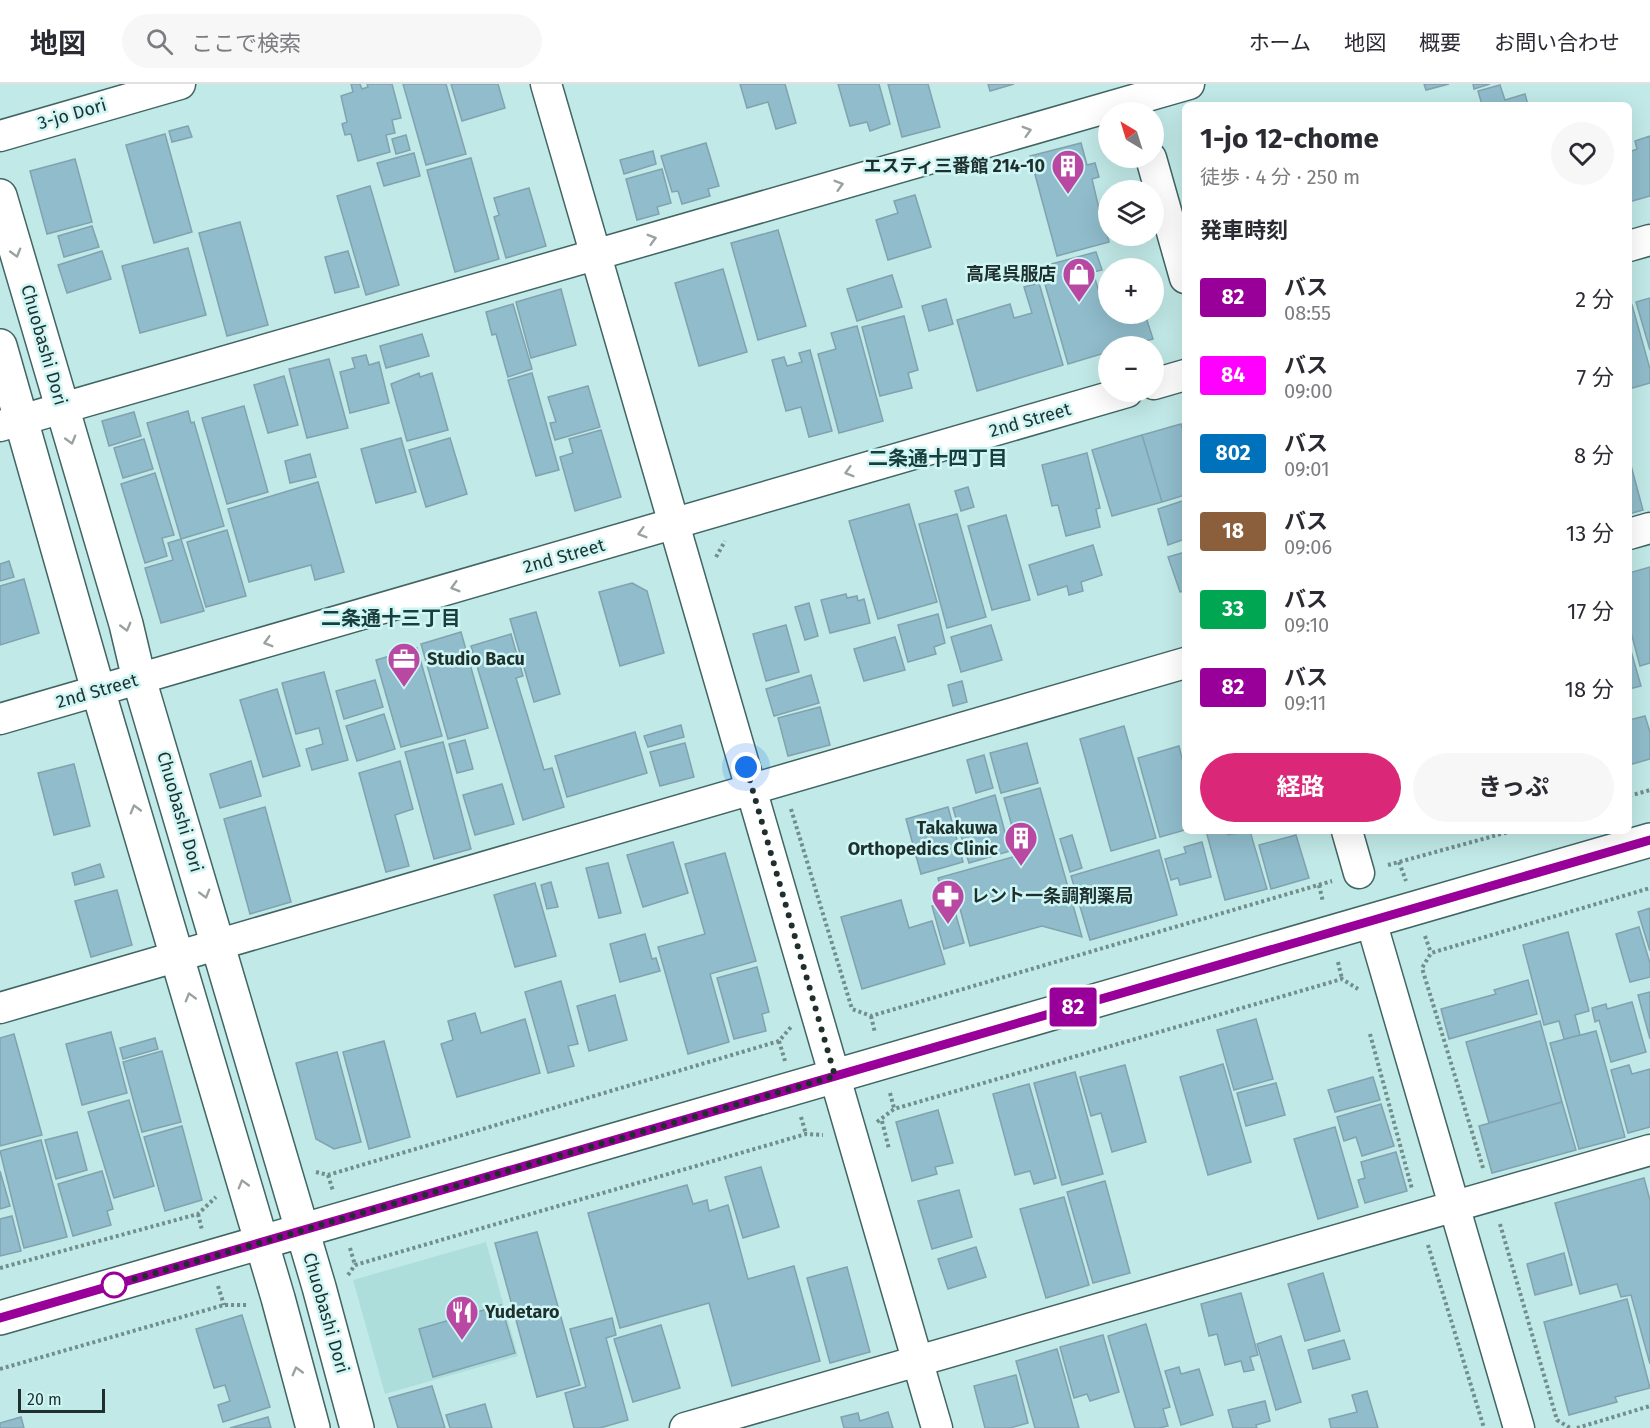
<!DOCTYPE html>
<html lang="ja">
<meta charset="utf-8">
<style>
:root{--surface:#fff;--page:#f7f7f7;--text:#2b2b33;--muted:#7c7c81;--line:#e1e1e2;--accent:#db2777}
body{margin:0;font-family:"Fira Sans","Noto Sans JP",sans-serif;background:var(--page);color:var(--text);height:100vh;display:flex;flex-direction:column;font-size:22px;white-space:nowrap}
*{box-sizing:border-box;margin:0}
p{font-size:20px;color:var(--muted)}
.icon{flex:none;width:33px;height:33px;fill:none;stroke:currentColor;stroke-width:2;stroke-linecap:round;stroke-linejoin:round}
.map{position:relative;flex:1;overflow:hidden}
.details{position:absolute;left:1182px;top:18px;width:450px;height:732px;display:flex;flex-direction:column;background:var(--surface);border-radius:9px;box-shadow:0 6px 24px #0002}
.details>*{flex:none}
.badge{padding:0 12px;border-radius:4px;font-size:21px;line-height:39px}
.needle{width:39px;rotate:322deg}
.controls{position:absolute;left:1098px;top:18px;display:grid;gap:12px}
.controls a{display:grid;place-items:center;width:66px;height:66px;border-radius:50%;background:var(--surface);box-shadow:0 6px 24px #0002;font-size:30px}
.scale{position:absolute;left:18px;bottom:15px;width:87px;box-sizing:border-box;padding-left:6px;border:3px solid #1f2f2e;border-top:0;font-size:16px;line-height:21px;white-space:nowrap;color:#1f2f2e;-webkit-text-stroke:4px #cef6f4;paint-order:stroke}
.you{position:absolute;width:30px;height:30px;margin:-15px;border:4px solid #fff;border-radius:50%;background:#1a73e8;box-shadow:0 0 0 9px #1a73e833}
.map>.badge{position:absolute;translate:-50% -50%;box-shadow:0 0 0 3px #fff}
h2{padding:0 18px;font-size:22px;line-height:54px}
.round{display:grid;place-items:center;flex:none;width:63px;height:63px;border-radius:32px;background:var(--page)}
.summary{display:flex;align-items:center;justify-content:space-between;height:102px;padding:0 18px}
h1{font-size:28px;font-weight:700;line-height:45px}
.action{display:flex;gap:12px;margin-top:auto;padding:12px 18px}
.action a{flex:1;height:69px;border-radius:36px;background:var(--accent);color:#fff;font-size:24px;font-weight:700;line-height:69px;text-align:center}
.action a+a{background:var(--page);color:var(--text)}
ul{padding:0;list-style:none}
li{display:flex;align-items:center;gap:18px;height:78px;padding:0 18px}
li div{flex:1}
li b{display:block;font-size:22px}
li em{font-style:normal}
li .badge{min-width:66px;font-weight:700;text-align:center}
header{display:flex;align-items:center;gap:36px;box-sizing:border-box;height:84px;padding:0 30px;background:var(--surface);border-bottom:2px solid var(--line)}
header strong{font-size:28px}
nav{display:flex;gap:33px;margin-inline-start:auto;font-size:21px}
.search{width:420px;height:54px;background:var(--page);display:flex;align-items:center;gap:15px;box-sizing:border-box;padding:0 21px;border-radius:33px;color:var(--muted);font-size:22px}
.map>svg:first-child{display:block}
</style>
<header>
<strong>地図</strong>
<div class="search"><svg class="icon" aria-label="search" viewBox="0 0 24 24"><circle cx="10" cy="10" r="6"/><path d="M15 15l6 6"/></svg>ここで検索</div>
<nav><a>ホーム</a><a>地図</a><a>概要</a><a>お問い合わせ</a></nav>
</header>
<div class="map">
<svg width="1650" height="1344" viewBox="0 0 1650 1344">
<rect width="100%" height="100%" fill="#c1e9e7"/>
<path fill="#addedc" d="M486 1158 518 1272 385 1310 353 1196Z"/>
<path fill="#90bccb" stroke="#81a2af" stroke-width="1.5" d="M351 0H360L362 5 368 3 367 0H392L401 34 392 36 395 49 386 51 390 68 358 77 351 50 345 51 342 40 347 38 341 12 353 8Z
M403 0H446L466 70 426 81Z
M451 0H498L505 24 462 37Z
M740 0H785L796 39 776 45 768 18 747 24Z
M838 0H879L890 40 870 47 867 38 850 42Z
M888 0H928L940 43 902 53Z
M988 0H1014L990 7Z
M1424 0H1449L1426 6Z
M1473 0H1490L1474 5Z
M1500 1 1505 16 1525 10 1528 21H1482L1478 7Z
M188 42 192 53 172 58 169 47Z
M165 50 192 148 154 159 126 61Z
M406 51 410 66 396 70 392 55Z
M1650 52V112L1629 118V68L1637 65 1635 57Z
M706 59 719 102 708 105 710 112 682 120 678 107 672 108 661 72Z
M1081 59 1087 81 1095 79 1099 93 1092 95 1100 129 1108 127V138L1104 139 1109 158 1057 172 1030 72Z
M653 67 656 80 624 90 620 76Z
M414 69 420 92 384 102 377 79Z
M471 74 499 175 455 188 427 86Z
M75 75 92 138 47 150 30 87Z
M662 85 671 119 657 123 659 130 637 136 626 95Z
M370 102 399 201 366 211 337 112Z
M529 104 546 162 506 174 494 133 499 131 494 114Z
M915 111 931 163 888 176 876 136 898 129 894 117Z
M240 138 268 241 227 252 199 149Z
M92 142 99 163 64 173 58 152Z
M778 146 806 242 758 256 731 159Z
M188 164 206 231 140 249 122 182Z
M102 167 111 195 67 209 58 181Z
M348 167 359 203 335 209 325 173Z
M1096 168 1102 186 1093 188 1099 208 1108 205V230H1145L1153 255 1126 262H1108V268L1068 280 1040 183Z
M723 185 747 268 699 282 675 199Z
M892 191 902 223 857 237 847 205Z
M1039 199 1063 281 977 307 957 236 1010 220 1014 234 1032 229 1024 203Z
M561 205 576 261 531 274 516 218Z
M1650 214V266L1636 218Z
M946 215 953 240 929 247 922 222Z
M513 220 532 285 508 293 496 250 492 251 486 228Z
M1632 221 1650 285V299L1629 305V222Z
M904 232 918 286 908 289 912 304 880 312 862 243Z
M857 242 883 337 839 349 818 270 836 265 831 249Z
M422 250 429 272 386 284 380 262Z
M810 266 832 347 809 353 801 323 786 327 772 276 784 273 787 282 802 278 799 269Z
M366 271 369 281 379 278 389 319 350 329 340 288 355 284 352 274Z
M329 275 348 344 307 354 289 285Z
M419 289 420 293 432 289 448 346 407 357 391 300Z
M532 289 559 386 536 392 508 296Z
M284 292 298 341 268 349 254 301Z
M588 302 600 343 555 356 550 339 556 338 548 313Z
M244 322 268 408 227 420 202 334Z
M188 327 191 339 194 338 224 442 181 455 147 339Z
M134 328 141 352 109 362 102 337Z
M1181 340 1185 353V411L1162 418 1142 351Z
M601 346 621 413 575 427 560 373 573 369 569 355Z
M1142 351 1162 418 1112 432 1092 366Z
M401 354 416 408 376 419 361 365Z
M450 354 467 410 426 423 409 366Z
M144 355 153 385 123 394 114 364Z
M1087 369 1100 424 1096 425 1100 443 1066 452 1058 421 1052 422 1042 381Z
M310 370 316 393 290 399 285 377Z
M1629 374 1643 426 1629 430Z
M155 389 174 451 162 454 167 472 145 479 121 400Z
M318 398 344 488 315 496 311 481 249 498 228 425Z
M968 403 974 423 961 427 955 407Z
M1185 416V455L1168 461 1158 425Z
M909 420 937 518 878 535 849 437Z
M957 430 986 533 947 544 919 440Z
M1006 431 1030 516 992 526 968 442Z
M227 446 246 512 206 523 187 458Z
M181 455 204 527 161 539 145 484 173 476 168 459Z
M1093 461 1102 491 1081 498 1083 507 1069 511 1067 502 1038 511 1029 481Z
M1185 468V507L1180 508 1168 473Z
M9 477 14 493 0 497V480Z
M1650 483V579L1640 582 1629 541V489Z
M24 495 39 549 0 561V502Z
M632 499 647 507 664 569 620 582 599 508Z
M846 510 847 514 857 512 858 517 864 515 870 539 830 549 821 516Z
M809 519 818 552 805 556 795 523Z
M536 528 560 610 534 618 510 535Z
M938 530 945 559 934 563 936 570 908 578 898 541Z
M786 541 799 588 766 597 753 550Z
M991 541 1002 576 961 588 951 553Z
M461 548 488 644 448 655 421 560Z
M511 550 523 592 516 594 544 686 552 684 564 723 523 736 471 562Z
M895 553 905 586 864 597 854 565Z
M1629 560 1641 602 1629 605Z
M417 564 442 652 401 663 376 576Z
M324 588 348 676 312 686 306 665 323 660 319 644 296 650 282 599Z
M811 591 819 619 774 632 766 605Z
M375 596 383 623 344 635 336 607Z
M962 597 967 618 953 622 948 601Z
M277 605 300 682 263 693 240 616Z
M820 623 830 661 788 672 778 634Z
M384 630 395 665 357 677 346 642Z
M1645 632 1650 648V675L1629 681V636Z
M681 641 684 653 648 663 644 652Z
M1124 642 1156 754 1111 767 1080 655Z
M635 648 647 689 567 713 555 672Z
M465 656 473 685 457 689 449 660Z
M443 658 471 765 434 775 405 668Z
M685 659 694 693 660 702 650 668Z
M1027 659 1038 699 1001 709 990 669Z
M1179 662 1185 686V746L1160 753 1138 674Z
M984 671 993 704 976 709 967 676Z
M251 677 261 712 220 724 210 690Z
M400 677 413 725 395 731 409 782 386 788 359 689Z
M74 680 90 742 54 751 38 689Z
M502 700 514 740 475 751 463 711Z
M1040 704 1082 853 1042 842 970 862 955 806 942 810 938 794 1020 771 1004 714Z
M995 711 1010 767 969 779 953 724Z
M265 723 291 818 250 830 224 735Z
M948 723 963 778 921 790 906 735Z
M1206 747H1227L1228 751 1250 747 1267 805 1225 816Z
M1072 751 1082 784 1070 788 1060 755Z
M1296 751 1309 794 1271 805 1259 761Z
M673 758 688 809 643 823 627 771Z
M1202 758 1211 793 1180 801 1178 794 1171 796 1165 775 1186 769 1184 763Z
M1159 766 1177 831 1090 856 1071 792Z
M725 769 756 877 710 890 729 958 688 970 658 863 705 850 685 780Z
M608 779 621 829 599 834 586 784Z
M100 780 104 793 75 801 72 789Z
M551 798 558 823 547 825 541 801Z
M535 799 556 872 515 883 494 811Z
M117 806 132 861 91 873 75 817Z
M901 816 909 844 932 837 945 880 862 905 841 833Z
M952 817 964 859 944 865 932 822Z
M1650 824V867L1638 828Z
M1639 843 1650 879V893L1630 898 1616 850Z
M1568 848 1589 927 1575 931 1580 951 1564 955 1559 937 1544 941 1523 861Z
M645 850 652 875 656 874 660 887 620 898 610 860Z
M757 883 769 928 762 930 766 947 734 955 717 894Z
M1528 896 1537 930 1449 955 1441 925 1496 910 1494 906Z
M561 897 578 960 568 962 574 982 548 989 525 908Z
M1650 908V955L1638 911Z
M615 911 627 956 589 967 577 922Z
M1632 918 1646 968 1611 978 1599 936 1595 938 1592 924 1606 920 1607 925Z
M475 929 481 949 525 935 540 989 457 1013 441 960 453 956 448 937Z
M1256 935 1273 995 1234 1006 1217 946Z
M1540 937 1562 1018 1489 1039 1466 958Z
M1596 947 1625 1053 1579 1065 1550 959Z
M111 948 127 1009 82 1021 66 960Z
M14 950 42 1051 0 1062V954Z
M155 954 158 965 123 975 120 964Z
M384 957 410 1053 369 1065 343 968Z
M162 967 181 1038 142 1048 123 978Z
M337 968 361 1058 334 1065 316 1055 296 979Z
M1223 980 1251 1078 1208 1091 1180 993Z
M1125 981 1146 1058 1112 1068 1101 1029 1091 1032 1080 993Z
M1629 981 1632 990 1650 985V1043L1628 1049 1611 986Z
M1075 988 1103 1090 1062 1101 1034 999Z
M1373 993 1380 1016 1335 1028 1328 1006Z
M1276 999 1285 1031 1246 1042 1237 1009Z
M1029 1000 1056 1094 1034 1100 1030 1087 1015 1091 993 1010Z
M129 1016 154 1102 114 1114 88 1028Z
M1562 1018 1576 1066 1492 1089 1479 1042Z
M1381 1020 1394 1062 1362 1072 1356 1053 1344 1057 1337 1033Z
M938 1026 953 1079 935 1083 937 1090 912 1097 896 1038Z
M182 1042 202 1116 165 1127 144 1053Z
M1335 1043 1358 1123 1318 1135 1294 1055Z
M77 1048 87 1086 56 1095 45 1056Z
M41 1056 67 1153 24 1164 0 1067Z
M1396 1068 1407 1107 1365 1119 1358 1096 1365 1094 1361 1078Z
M761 1083 779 1143 743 1154 725 1093Z
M0 1087 10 1122 0 1125Z
M102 1087 113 1125 107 1127 111 1141 73 1152 58 1100Z
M1644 1094 1650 1116V1280L1631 1211 1621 1213 1617 1200 1580 1210 1555 1119Z
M1105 1097 1130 1189 1093 1199 1067 1108Z
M687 1101 693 1120 707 1116 709 1127 728 1121 748 1195 794 1182 820 1277 732 1302 709 1219 620 1244 588 1129Z
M959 1106 972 1153 932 1165 918 1117Z
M1064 1113 1089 1201 1046 1214 1020 1125Z
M12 1132 21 1167 0 1172V1135Z
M537 1148 580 1301 537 1313 495 1159Z
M976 1163 986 1193 948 1205 938 1175Z
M1564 1169 1572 1201 1535 1211 1527 1180Z
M847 1183 870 1268 830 1279 807 1194Z
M1323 1189 1340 1247 1305 1257 1288 1200Z
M1241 1209 1258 1271 1250 1273 1254 1286 1244 1288 1241 1277 1225 1281 1217 1250 1209 1252 1201 1220Z
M1627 1215 1650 1304 1615 1313 1617 1318 1569 1331 1544 1238Z
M501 1221 515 1269 433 1293 419 1245Z
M242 1231 270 1323 223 1338 218 1321 230 1317 225 1301 214 1304 196 1245Z
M612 1234 616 1251 606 1254 628 1336 600 1344H574L565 1309 586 1303 570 1245Z
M1146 1240 1170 1323 1163 1325 1168 1342 1159 1344H1135L1108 1252Z
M661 1241 680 1304 633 1318 614 1255Z
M1103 1251 1119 1308 1090 1317 1087 1310 1074 1314 1060 1263Z
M1281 1252 1301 1318 1276 1326 1257 1260Z
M1344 1256 1350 1275 1313 1285 1308 1266Z
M1057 1265 1079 1344H1035L1016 1277Z
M1179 1283 1181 1290 1199 1285 1213 1331 1181 1341 1165 1287Z
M1016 1291 1028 1339 1010 1344H985L974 1302Z
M432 1302 445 1344H398L389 1314Z
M1367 1307 1378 1344H1331L1329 1335 1357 1328 1352 1311Z
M1265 1317 1270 1337 1256 1341 1257 1344H1233L1228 1326Z
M485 1320 492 1344H450L446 1331Z
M888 1328 893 1344H844L841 1333 858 1329 860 1337Z
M21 1333 24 1344H0V1339Z
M268 1333 271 1344H230Z"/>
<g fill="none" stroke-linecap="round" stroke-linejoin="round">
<defs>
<path id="street" d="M546 0 937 1344
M0 52 180 0
M1151 74 1185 194
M1629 162 1650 156
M1154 300 1185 291
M0 342 1189 0
M1629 450 1650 444
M0 635 1127 308
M1347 747 1359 789
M1371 837 1519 1344
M0 924 1185 579
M685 1344 1650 1066"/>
<path id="secondary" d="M0 112 126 540 139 595 319 1203 357 1344
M0 262 98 606 278 1214 313 1344
M0 1234 1650 756"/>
</defs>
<use href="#street" stroke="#406563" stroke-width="33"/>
<use href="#secondary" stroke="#406563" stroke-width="36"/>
<path stroke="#718d8c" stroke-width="4" stroke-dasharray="3 3" stroke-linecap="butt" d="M716 473 725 457
M1629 712 1650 706
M791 725 852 925 871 932 1332 797
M1399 778 1406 797
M1388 781 1512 747
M1319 801 1323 818
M1425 852 1431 869
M1338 878 1342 895
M871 932 875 949
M1370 950 1412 1105
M779 957 785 977
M890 1009 894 1024
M801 1033 806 1050
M882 1037 889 1065
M877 1038 894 1025 1342 895 1358 905
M1483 1084 1422 884 1431 869 1650 804
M316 1088 328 1091 779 957 791 943
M328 1091 333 1107
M198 1130 202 1146
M1500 1140 1557 1336 1570 1344
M1428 1161 1484 1344
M350 1164 355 1181
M0 1184 198 1130 216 1113
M348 1191 355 1181 806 1050 823 1051
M218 1202 224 1221
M0 1285 224 1221H248
M1577 1344 1650 1322"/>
<use href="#street" stroke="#fff" stroke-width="30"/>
<use href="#secondary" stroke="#fff" stroke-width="33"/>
</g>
<defs><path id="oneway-chevron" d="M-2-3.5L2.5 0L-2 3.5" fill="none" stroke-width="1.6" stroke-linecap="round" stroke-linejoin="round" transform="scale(1.5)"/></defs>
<g stroke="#9aa1a1">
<use href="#oneway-chevron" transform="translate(1027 47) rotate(-16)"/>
<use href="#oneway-chevron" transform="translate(839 101) rotate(-16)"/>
<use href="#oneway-chevron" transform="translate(652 155) rotate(-16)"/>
<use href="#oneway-chevron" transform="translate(16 169) rotate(74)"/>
<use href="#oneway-chevron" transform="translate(71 356) rotate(74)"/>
<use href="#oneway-chevron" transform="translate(849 388) rotate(164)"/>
<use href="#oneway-chevron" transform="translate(642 449) rotate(164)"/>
<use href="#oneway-chevron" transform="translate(455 503) rotate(164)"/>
<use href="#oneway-chevron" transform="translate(126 543) rotate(75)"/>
<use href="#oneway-chevron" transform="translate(268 558) rotate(164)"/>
<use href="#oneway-chevron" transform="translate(135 725) rotate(-106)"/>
<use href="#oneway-chevron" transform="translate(205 810) rotate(74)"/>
<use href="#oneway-chevron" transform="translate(190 913) rotate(-106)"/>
<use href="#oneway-chevron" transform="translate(243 1100) rotate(-106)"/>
<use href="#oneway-chevron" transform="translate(297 1287) rotate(-105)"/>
</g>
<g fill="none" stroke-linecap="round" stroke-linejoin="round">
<defs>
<path id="line" d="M0 1234 1650 756"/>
</defs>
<use href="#line" stroke="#fff" stroke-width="14"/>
<use href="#line" stroke="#909" stroke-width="9"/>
<path stroke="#1f2f2e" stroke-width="6" stroke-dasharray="0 10.8" d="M114 1201 835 992 746 683"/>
</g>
<defs>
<symbol id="building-pin" viewBox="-11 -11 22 30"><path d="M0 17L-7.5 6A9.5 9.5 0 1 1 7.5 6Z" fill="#b948a3" stroke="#cef6f4"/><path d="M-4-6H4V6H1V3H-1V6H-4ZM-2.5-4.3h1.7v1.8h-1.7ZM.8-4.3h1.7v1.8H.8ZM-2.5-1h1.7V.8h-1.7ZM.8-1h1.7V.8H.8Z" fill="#fff"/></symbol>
<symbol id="shop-pin" viewBox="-11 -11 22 30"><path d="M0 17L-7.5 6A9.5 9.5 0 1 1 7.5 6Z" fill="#b948a3" stroke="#cef6f4"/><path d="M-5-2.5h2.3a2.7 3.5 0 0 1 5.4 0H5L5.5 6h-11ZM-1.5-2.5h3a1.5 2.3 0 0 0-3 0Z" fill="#fff"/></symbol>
<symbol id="office-pin" viewBox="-11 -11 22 30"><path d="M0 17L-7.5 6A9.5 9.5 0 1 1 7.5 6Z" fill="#b948a3" stroke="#cef6f4"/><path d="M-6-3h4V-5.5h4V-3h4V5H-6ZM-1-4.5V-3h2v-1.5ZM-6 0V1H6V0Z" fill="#fff"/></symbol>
<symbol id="pharmacy-pin" viewBox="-11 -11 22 30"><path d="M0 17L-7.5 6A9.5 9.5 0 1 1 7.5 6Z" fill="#b948a3" stroke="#cef6f4"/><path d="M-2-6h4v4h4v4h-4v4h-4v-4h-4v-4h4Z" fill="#fff"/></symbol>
<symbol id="restaurant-pin" viewBox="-11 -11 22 30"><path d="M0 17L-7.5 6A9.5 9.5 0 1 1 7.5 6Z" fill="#b948a3" stroke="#cef6f4"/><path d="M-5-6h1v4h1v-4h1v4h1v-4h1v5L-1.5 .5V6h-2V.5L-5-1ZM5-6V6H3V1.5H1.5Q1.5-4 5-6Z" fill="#fff"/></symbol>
</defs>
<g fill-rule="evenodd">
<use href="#building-pin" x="1049" y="63" width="38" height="52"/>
<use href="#shop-pin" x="1060" y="171" width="38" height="52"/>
<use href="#office-pin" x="385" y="556" width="38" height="52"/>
<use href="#building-pin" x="1002" y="735" width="38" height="52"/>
<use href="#pharmacy-pin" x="929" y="793" width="38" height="52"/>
<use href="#restaurant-pin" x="443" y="1209" width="38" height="52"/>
</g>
<circle fill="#fff" stroke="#909" stroke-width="3" cx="114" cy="1201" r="12"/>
<g text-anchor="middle" stroke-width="5" stroke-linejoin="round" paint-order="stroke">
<g font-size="18" fill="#1f2f2e" stroke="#cef6f4">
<text transform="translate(72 30) rotate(-16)" y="6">3-jo Dori</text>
<text transform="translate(44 261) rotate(74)" y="6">Chuobashi Dori</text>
<text transform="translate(1030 336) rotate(-16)" y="6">2nd Street</text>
<text transform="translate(564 472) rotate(-16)" y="6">2nd Street</text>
<text transform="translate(97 607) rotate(-16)" y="6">2nd Street</text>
<text transform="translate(180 728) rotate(74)" y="6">Chuobashi Dori</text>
<text transform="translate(326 1229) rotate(74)" y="6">Chuobashi Dori</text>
</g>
<g font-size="18" font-weight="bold" fill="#1f2f2e" stroke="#cef6f4" text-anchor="end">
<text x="1045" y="88">エスティ三番館 214-10</text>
<text x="1056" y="196">高尾呉服店</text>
<text x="427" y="581" text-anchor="start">Studio Bacu</text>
<text x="998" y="750">Takakuwa<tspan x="998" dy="21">Orthopedics Clinic</tspan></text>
<text x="971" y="818" text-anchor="start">レント一条調剤薬局</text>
<text x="485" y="1234" text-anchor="start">Yudetaro</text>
</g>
<g font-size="20" font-weight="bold" fill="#1a3e3d" stroke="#cef6f4">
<text x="938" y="381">二条通十四丁目</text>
<text x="391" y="541">二条通十三丁目</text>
</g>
</g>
</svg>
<div class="controls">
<a><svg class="needle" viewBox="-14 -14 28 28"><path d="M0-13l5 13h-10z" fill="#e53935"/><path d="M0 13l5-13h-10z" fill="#7c7c81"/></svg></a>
<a><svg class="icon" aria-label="layers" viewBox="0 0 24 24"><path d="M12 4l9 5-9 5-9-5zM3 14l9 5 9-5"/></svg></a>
<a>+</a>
<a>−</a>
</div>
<div class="scale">20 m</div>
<div class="you" style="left:746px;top:683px"></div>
<b class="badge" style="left:1073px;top:923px;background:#909;color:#fff">82</b>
<section class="details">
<div class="summary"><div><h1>1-jo 12-chome</h1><p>徒歩 · 4 分 · 250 m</p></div><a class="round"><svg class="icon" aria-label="heart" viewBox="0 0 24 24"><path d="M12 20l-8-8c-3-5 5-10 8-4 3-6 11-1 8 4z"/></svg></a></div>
<h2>発車時刻</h2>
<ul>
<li><span class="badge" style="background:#909;color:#fff">82</span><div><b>バス</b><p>08:55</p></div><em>2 分</em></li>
<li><span class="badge" style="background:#f0f;color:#fff">84</span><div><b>バス</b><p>09:00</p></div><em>7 分</em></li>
<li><span class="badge" style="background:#0072bc;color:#fff">802</span><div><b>バス</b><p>09:01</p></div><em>8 分</em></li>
<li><span class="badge" style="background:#8b5e3c;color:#fff">18</span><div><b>バス</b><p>09:06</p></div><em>13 分</em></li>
<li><span class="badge" style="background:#00a651;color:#fff">33</span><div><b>バス</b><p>09:10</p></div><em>17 分</em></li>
<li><span class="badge" style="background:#909;color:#fff">82</span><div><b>バス</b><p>09:11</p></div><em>18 分</em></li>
</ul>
<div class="action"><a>経路</a><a>きっぷ</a></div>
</section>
</div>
